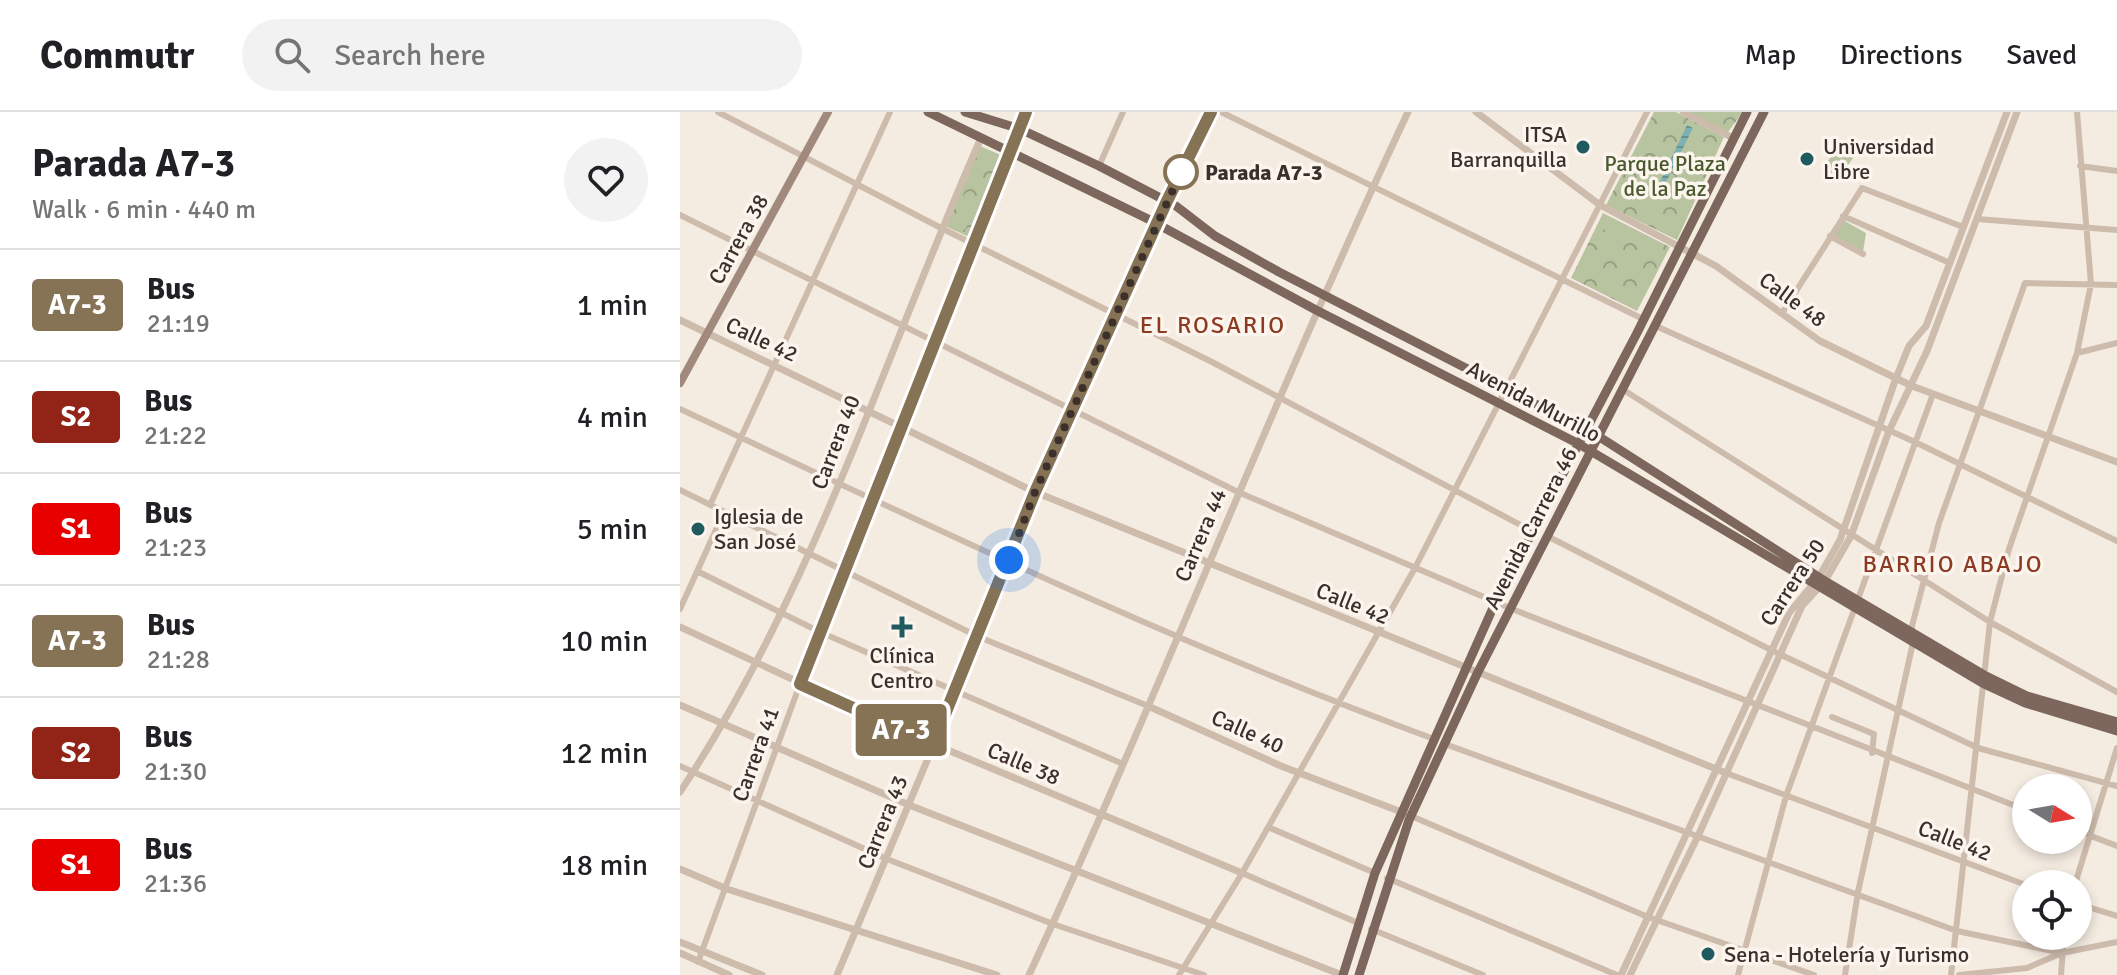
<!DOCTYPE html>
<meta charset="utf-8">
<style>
:root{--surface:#fff;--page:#f2f2f2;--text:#202124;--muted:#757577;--line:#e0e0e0}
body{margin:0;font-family:Signika,sans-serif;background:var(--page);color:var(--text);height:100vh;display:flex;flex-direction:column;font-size:30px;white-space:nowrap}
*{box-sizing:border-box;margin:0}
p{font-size:26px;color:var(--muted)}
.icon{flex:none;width:44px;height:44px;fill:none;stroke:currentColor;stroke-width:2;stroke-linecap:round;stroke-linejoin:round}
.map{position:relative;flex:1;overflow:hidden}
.drawer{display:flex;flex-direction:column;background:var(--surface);width:680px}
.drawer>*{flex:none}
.badge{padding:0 16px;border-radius:6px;font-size:28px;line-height:52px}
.needle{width:52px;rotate:101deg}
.buttons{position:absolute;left:1332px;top:662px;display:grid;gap:16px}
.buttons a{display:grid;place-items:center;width:80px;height:80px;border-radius:50%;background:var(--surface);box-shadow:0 4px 12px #0003;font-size:40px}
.you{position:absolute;width:40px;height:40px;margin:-20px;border:6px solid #fff;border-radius:50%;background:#1a73e8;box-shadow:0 0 0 12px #1a73e833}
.map>.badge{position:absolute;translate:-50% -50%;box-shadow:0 0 0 4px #fff}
.round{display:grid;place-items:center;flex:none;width:84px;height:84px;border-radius:42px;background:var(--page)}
.overview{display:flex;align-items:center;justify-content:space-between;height:136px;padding:0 32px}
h1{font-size:38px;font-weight:700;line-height:60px}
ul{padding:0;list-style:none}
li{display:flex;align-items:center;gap:24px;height:112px;padding:0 32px;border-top:2px solid var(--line)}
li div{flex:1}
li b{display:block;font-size:30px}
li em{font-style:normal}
li .badge{min-width:88px;font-weight:700;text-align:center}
header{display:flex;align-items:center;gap:48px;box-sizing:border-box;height:112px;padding:0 40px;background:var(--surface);border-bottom:2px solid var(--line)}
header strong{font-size:38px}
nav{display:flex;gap:44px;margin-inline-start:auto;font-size:28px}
.search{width:560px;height:72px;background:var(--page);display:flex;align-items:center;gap:20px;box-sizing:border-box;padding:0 28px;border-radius:44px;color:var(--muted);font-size:30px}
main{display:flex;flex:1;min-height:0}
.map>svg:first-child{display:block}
</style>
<header>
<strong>Commutr</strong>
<div class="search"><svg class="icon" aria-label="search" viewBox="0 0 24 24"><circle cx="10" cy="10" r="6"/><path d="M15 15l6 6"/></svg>Search here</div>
<nav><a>Map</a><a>Directions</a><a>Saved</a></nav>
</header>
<main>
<section class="drawer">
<div class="overview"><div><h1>Parada A7-3</h1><p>Walk · 6 min · 440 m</p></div><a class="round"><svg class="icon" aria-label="heart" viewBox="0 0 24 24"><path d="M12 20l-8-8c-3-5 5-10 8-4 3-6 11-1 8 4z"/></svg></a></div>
<ul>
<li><span class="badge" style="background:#867356;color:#fff">A7-3</span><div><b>Bus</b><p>21:19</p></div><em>1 min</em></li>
<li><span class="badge" style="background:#922317;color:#fff">S2</span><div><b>Bus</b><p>21:22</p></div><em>4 min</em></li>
<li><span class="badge" style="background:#e60000;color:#fff">S1</span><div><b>Bus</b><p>21:23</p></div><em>5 min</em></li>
<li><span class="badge" style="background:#867356;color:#fff">A7-3</span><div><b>Bus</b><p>21:28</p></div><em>10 min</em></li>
<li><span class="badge" style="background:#922317;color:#fff">S2</span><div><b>Bus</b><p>21:30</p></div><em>12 min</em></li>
<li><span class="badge" style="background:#e60000;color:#fff">S1</span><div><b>Bus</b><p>21:36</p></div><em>18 min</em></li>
</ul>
</section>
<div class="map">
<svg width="1437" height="863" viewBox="0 0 1437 863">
<defs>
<pattern id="park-crowns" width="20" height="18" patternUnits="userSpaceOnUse" patternTransform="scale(2)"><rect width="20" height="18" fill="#b8c4a0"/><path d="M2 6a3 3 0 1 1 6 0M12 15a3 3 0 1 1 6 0" fill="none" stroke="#97a083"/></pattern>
<pattern id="water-rules" width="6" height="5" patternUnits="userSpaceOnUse" patternTransform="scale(2)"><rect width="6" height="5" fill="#7fb0b2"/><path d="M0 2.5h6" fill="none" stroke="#699091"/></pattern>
</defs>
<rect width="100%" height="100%" fill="#f4ebe1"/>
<path fill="url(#park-crowns)" d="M974 0H996L1044 25 997 128 926 93Z
M1008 0H1063L1048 20Z
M300 34 323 44 289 125 265 114Z
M923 101 990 135 957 199 891 166Z"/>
<path fill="#b8c4a0" d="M1161 31 1176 42 1158 67 1143 56Z
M285 81 299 87 285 118 272 112Z
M925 104 949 116 943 127 919 115Z
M1163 108 1186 121 1183 140 1152 123Z"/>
<path fill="url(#water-rules)" d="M1007 13 1013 16 978 86 971 82 975 73 978 74Z"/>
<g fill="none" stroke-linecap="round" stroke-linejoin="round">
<path stroke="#cdbbac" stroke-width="6" d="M38 0 261 116 532 250 852 419
M541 0 961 206
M419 54 443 0
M1400 54 1437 59
M0 103 558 380 832 497 1346 698
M1163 104 1270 151
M1297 107 1437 118
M1150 124 1183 142
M1102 201 1182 76 1283 115
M978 215 1235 330 1437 429
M1397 241 1437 231
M942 277 1310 510 1437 580
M0 297C248 413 497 533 754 627
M0 378 299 525 468 594
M30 393 210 0
M867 424 1091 538 1298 636 1437 674
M17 459 140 520 443 652
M0 497 44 400
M1152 605 1194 622 1192 641
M765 632 1277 819 1382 841 1437 830
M0 654 207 747 373 812 524 863
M1046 661 1346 773
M731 704 968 805 1134 863
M588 715 695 761
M1398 719 1437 734
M562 761 678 811
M707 766 937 863
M1395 772 1437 636
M1398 792 1437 804
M691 817 803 863
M18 850 120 572
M499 863 561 763 735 456 967 0
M1058 863 1106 684 1253 282
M1165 863 1178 780 1232 535V514L1259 411 1345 171 1437 173
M1271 863 1310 510 1329 437 1397 241 1411 172 1397 0
M1279 863 1347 856 1382 841
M1381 863 1384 824"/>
<path stroke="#cdbbac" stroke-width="7" d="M796 0 920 93 1036 154 1140 229 1232 274 1437 350
M1003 0 1053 26
M0 208 355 380 1046 661
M0 515 239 626 562 761
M120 572 346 0
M0 593 229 693 662 863
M468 594 601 654 724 701
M0 680C133 480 204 245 301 26
M0 757 47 777 317 863
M0 830 82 863
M0 841 49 863
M157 863 299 525 355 380 487 89 531 0
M349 863C481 578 594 284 728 0
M941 863 1109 501 1139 465 1160 428 1216 266 1229 234 1246 214 1327 0
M950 863 1018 724 1122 494 1145 469 1171 424 1209 319 1247 239 1337 0"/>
<path stroke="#a18a7d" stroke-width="8" d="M0 271 148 0"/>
<path stroke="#7d675c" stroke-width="9" d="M248 0 468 107 636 198 897 331 1304 572 1345 591 1437 619
M285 0 340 17 419 54 496 94 535 124 599 160 918 324 1148 471 1304 563 1347 584 1437 610
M663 863 695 761 816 489 957 221 1067 0
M679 863 729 708 797 562 1084 0"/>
</g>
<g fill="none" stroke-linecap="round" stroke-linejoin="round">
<defs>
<path id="line" d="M346 0 120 572 253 632 355 380 487 89 531 0"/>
</defs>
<use href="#line" stroke="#fff" stroke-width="18"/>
<use href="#line" stroke="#867356" stroke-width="12"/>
<path stroke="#3b302b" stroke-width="8" stroke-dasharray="0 14.4" d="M329 448 355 380 501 60"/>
</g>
<g fill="#1f5a5e" stroke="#fbf5ee" stroke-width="3">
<circle cx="903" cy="35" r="8"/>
<circle cx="1127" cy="47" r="8"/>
<circle cx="18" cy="417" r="8"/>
<path d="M218 503h8v8h8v8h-8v8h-8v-8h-8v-8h8z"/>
<circle cx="1028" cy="842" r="8"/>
</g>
<circle fill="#fff" stroke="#867356" stroke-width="4" cx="501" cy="60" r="16"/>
<g text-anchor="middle" stroke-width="7" stroke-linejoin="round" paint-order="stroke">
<g font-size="22" fill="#3b302b" stroke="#fbf5ee" text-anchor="start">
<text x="887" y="30" text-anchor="end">ITSA<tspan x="887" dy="25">Barranquilla</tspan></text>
<text x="1143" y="42">Universidad<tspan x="1143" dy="25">Libre</tspan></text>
<text x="34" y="412">Iglesia de<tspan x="34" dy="25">San José</tspan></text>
<text x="222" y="551" text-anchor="middle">Clínica<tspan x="222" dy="25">Centro</tspan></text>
<text x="1044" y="850">Sena - Hotelería y Turismo</text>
</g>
<g font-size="22" fill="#4a5a2e" stroke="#fbf5ee">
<text x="985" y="59">Parque Plaza<tspan x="985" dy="25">de la Paz</tspan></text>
</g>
<g font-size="22" font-weight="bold" fill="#3b302b" stroke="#fbf5ee" text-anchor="start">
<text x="525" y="68">Parada A7-3</text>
</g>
<g font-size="22" fill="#3b302b" stroke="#fbf5ee">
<text transform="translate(58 127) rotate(-61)" y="8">Carrera 38</text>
<text transform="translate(1113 187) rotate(36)" y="8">Calle 48</text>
<text transform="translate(82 227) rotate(25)" y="8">Calle 42</text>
<text transform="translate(854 289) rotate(28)" y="8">Avenida Murillo</text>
<text transform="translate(155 330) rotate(-69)" y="8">Carrera 40</text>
<text transform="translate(850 416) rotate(-63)" y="8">Avenida Carrera 46</text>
<text transform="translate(520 423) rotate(-67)" y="8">Carrera 44</text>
<text transform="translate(1112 470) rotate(-57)" y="8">Carrera 50</text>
<text transform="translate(673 491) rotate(22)" y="8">Calle 42</text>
<text transform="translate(568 619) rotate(24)" y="8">Calle 40</text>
<text transform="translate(75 642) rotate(-70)" y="8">Carrera 41</text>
<text transform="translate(344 651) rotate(23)" y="8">Calle 38</text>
<text transform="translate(202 710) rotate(-68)" y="8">Carrera 43</text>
<text transform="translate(1275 728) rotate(21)" y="8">Calle 42</text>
</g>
<g font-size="24" letter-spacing="2" fill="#8c3b22" stroke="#fbf5ee">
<text x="533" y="221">EL ROSARIO</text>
<text x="1273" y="460">BARRIO ABAJO</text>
</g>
</g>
</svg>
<div class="buttons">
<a><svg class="needle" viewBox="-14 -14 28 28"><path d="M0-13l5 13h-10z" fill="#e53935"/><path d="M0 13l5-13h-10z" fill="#757577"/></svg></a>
<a><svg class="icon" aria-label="locate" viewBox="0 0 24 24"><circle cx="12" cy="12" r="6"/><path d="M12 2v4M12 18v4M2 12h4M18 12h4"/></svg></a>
</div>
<div class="you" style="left:329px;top:448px"></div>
<b class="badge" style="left:221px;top:618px;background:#867356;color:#fff">A7-3</b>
</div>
</main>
